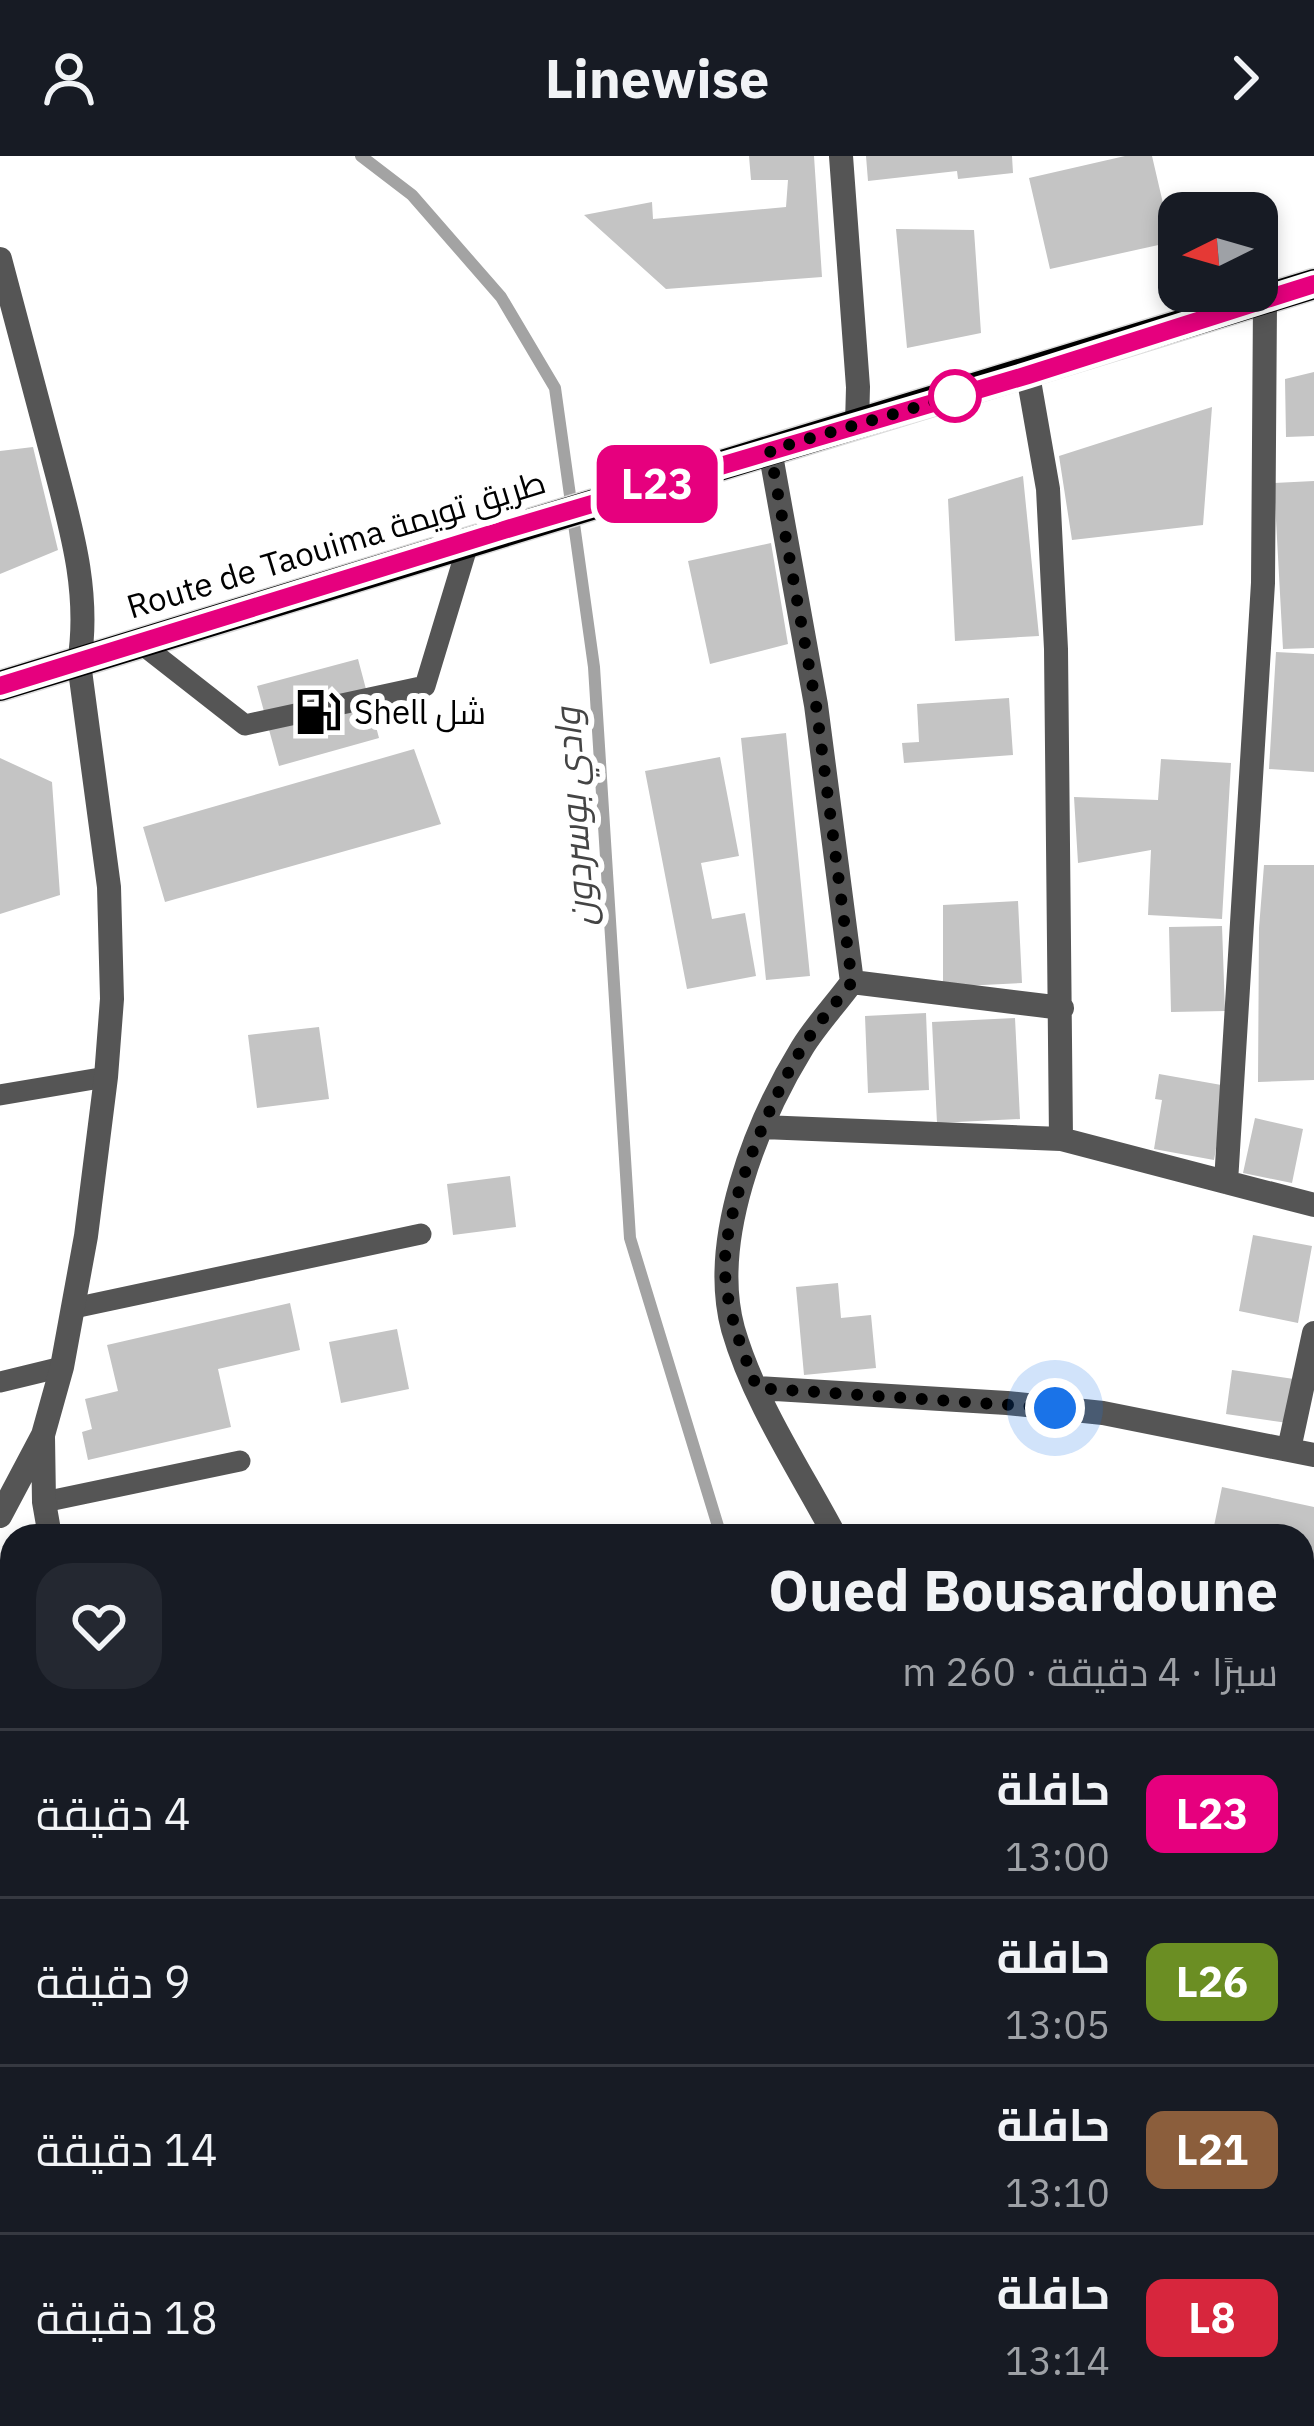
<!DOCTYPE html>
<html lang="ar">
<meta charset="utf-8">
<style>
:root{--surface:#171b24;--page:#242831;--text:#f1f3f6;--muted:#9ea1a6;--line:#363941}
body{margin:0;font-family:"IBM Plex Sans",Cairo,sans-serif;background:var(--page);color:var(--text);direction:rtl;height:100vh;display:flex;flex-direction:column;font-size:45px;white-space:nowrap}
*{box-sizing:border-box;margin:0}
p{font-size:39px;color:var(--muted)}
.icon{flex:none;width:66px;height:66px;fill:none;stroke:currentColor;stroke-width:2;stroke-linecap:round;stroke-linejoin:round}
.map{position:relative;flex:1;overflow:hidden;direction:ltr}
.panel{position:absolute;left:0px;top:1368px;width:1314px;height:903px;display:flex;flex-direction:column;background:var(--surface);border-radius:36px 36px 0 0;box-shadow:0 6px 18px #0003;direction:rtl}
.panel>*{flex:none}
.badge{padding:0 24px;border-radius:18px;font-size:42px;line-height:78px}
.needle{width:78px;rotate:265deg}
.tools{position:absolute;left:1158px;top:36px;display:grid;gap:24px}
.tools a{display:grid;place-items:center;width:120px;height:120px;border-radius:24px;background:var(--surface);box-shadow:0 6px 18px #0003;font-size:60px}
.you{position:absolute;width:60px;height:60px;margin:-30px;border:9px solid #fff;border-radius:50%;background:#1a73e8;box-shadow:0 0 0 18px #1a73e833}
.map>.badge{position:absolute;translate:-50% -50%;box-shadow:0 0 0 6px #fff}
.round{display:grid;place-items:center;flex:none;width:126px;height:126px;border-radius:36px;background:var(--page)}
.summary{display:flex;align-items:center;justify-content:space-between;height:204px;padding:0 36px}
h1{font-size:57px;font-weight:800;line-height:90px}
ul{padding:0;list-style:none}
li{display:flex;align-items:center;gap:36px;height:168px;padding:0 36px;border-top:3px solid var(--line)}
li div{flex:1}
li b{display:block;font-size:45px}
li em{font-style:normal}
li .badge{min-width:132px;font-weight:700;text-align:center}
header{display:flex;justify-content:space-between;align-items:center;height:156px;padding:0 36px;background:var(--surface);font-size:54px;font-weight:800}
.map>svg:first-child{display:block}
</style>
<header><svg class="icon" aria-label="forward" viewBox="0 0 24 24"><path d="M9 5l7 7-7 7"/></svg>Linewise<svg class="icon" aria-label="person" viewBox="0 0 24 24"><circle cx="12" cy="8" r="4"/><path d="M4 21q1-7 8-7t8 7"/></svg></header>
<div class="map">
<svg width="1314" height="2270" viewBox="0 0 1314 2270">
<rect width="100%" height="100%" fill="#fff"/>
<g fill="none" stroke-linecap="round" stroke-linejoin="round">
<path stroke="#a3a3a3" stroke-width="12" d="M361 0 412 39 501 141 555 232 594 511 630 1082 721 1380
M712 2270 714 2259"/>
</g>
<path fill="#c4c4c4" d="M749 0H814L822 121 666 133 584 59 652 46 653 63 786 51 788 24H751Z
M866 0H1012L1013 17 958 23 957 15 868 25Z
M1125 0H1152L1172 86 1050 113 1029 22Z
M896 73 974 74 981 177 907 192Z
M1314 216V280L1286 281 1285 223Z
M1212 251 1203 369 1072 384 1059 300Z
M33 291 58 394 0 418V295Z
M1023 320 1039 480 955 485 948 343Z
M1314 325V492L1283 493 1274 327Z
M771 387 788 488 710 508 688 405Z
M1276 496 1314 498V616L1269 613Z
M358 503 379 582 279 610 257 530Z
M1009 542 1013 599 904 607 902 587 919 586 917 548Z
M786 577 810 820 766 824 741 582Z
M414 593 441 668 165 746 143 671Z
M720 601 739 700 701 707 712 763 745 757 756 820 687 833 645 615Z
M0 602 52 626 60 739 0 758Z
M1161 603 1231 607 1222 763 1148 759 1151 694 1078 707 1074 641 1158 644Z
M1264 709H1314V924L1258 926 1259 772Z
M1018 745 1022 827 943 831V749Z
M1222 770 1225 855 1171 856 1169 771Z
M926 857 929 934 868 937 865 860Z
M1015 862 1020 963 937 967 932 866Z
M319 871 329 943 257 952 248 879Z
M1159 918 1227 930 1214 1004 1154 993 1162 944 1155 943Z
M1255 962 1303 973 1292 1027 1243 1017Z
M510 1020 516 1071 453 1079 447 1028Z
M1253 1079 1312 1090 1298 1167 1239 1155Z
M838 1127 841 1162 871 1159 876 1212 804 1219 796 1131Z
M290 1147 300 1194 218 1213 231 1271 88 1304 82 1276 92 1273 85 1243 118 1235 107 1189Z
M397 1173 409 1233 341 1247 329 1186Z
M1232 1214 1294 1223 1288 1267 1226 1258Z
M1222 1331 1314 1351V1448L1304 1493 1302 1380H1212Z
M1302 1740 1314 1744V1846L1302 1842Z
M0 1774H12V1897L0 1896Z
M0 1925 12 1926V2014L0 2013Z
M1302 2087 1314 2090V2164L1302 2161Z"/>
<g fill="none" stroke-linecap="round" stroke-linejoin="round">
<defs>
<path id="primary" d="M0 530 1314 128"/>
</defs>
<use href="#primary" stroke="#dbdbdb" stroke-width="33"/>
<path stroke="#555" stroke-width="21" d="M139 486 245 569 425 530 469 385
M0 939 106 921
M74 1152 421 1078
M0 1226 62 1211
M44 1346 240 1305"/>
<path stroke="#555" stroke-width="24" d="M841 0 858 231 857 268
M0 103C17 168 34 233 52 299 70 368 91 435 79 507L109 731 112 843 106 921 86 1080 62 1211 43 1279 0 1360
M1028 219 1048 333 1056 493 1061 983
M770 294 816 549 852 826C836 848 816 869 802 892 756 967 709 1085 733 1173 754 1246 800 1314 835 1380
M852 826 1062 852
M762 971 1061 983 1314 1049
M1226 1026 1263 427 1265 146
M757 1232 1007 1247 1103 1257 1314 1299
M43 1281 44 1346 50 1380
M1289 1293 1314 1177
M0 1434 12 1431
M0 1565 12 1568
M1302 1582 1314 1584
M0 1603 12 1591
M1302 1724 1314 1727
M1302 1850 1314 1853
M0 1908 12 1909
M1302 2017 1314 2021
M0 2127 12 2129
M1302 2173 1314 2179
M0 2259 332 2264 348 2270
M952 2259 955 2270"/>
<use href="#primary" stroke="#000" stroke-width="30"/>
</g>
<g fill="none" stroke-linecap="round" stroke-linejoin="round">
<defs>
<path id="line" d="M0 530 504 374 1028 219 1314 128"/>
</defs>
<use href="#line" stroke="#fff" stroke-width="27"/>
<use href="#line" stroke="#e6007e" stroke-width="18"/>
<path stroke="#000" stroke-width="12" stroke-dasharray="0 21.6" d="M955 240 770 294 816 549 852 826C836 847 816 869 802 892 771 943 721 1058 725 1117 728 1159 742 1194 757 1232L1055 1252"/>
</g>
<defs>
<symbol id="fuel-bare" viewBox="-9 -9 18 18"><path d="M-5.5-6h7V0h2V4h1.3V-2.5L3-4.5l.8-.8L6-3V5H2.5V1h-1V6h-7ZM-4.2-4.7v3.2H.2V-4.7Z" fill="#000" stroke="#fff" stroke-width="2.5" paint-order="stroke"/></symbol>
</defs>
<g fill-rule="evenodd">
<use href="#fuel-bare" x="285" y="523" width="66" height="66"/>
</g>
<circle fill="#fff" stroke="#e6007e" stroke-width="6" cx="955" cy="240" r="24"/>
<g text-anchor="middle" stroke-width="12" stroke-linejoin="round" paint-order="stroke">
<g font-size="33" fill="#000" stroke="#fff">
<text transform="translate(336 388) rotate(-17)" y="12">Route de Taouima طريق تويمة</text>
</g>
<g font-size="33" fill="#000" stroke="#fff" text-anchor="start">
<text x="354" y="568">Shell شل</text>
</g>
<g font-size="36" font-style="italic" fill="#444" stroke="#fff">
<text transform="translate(574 661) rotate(-94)" y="13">وادي بوسردون</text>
</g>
</g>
</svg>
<div class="tools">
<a><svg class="needle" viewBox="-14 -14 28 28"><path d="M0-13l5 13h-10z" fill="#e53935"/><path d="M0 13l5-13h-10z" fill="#9ea1a6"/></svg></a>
</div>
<div class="you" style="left:1055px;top:1252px"></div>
<b class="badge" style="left:657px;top:328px;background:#e6007e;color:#fff">L23</b>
<section class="panel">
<div class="summary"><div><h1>Oued Bousardoune</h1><p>سيرًا · 4 دقيقة · 260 m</p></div><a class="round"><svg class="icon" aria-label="heart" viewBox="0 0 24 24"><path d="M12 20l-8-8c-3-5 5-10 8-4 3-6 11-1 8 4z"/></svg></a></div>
<ul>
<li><span class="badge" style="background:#e6007e;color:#fff">L23</span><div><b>حافلة</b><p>13:00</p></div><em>4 دقيقة</em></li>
<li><span class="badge" style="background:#6b8e23;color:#fff">L26</span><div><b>حافلة</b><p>13:05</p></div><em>9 دقيقة</em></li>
<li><span class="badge" style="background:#8b5e3c;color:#fff">L21</span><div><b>حافلة</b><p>13:10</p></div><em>14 دقيقة</em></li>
<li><span class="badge" style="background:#d7263d;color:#fff">L8</span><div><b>حافلة</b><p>13:14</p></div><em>18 دقيقة</em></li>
</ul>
</section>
</div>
